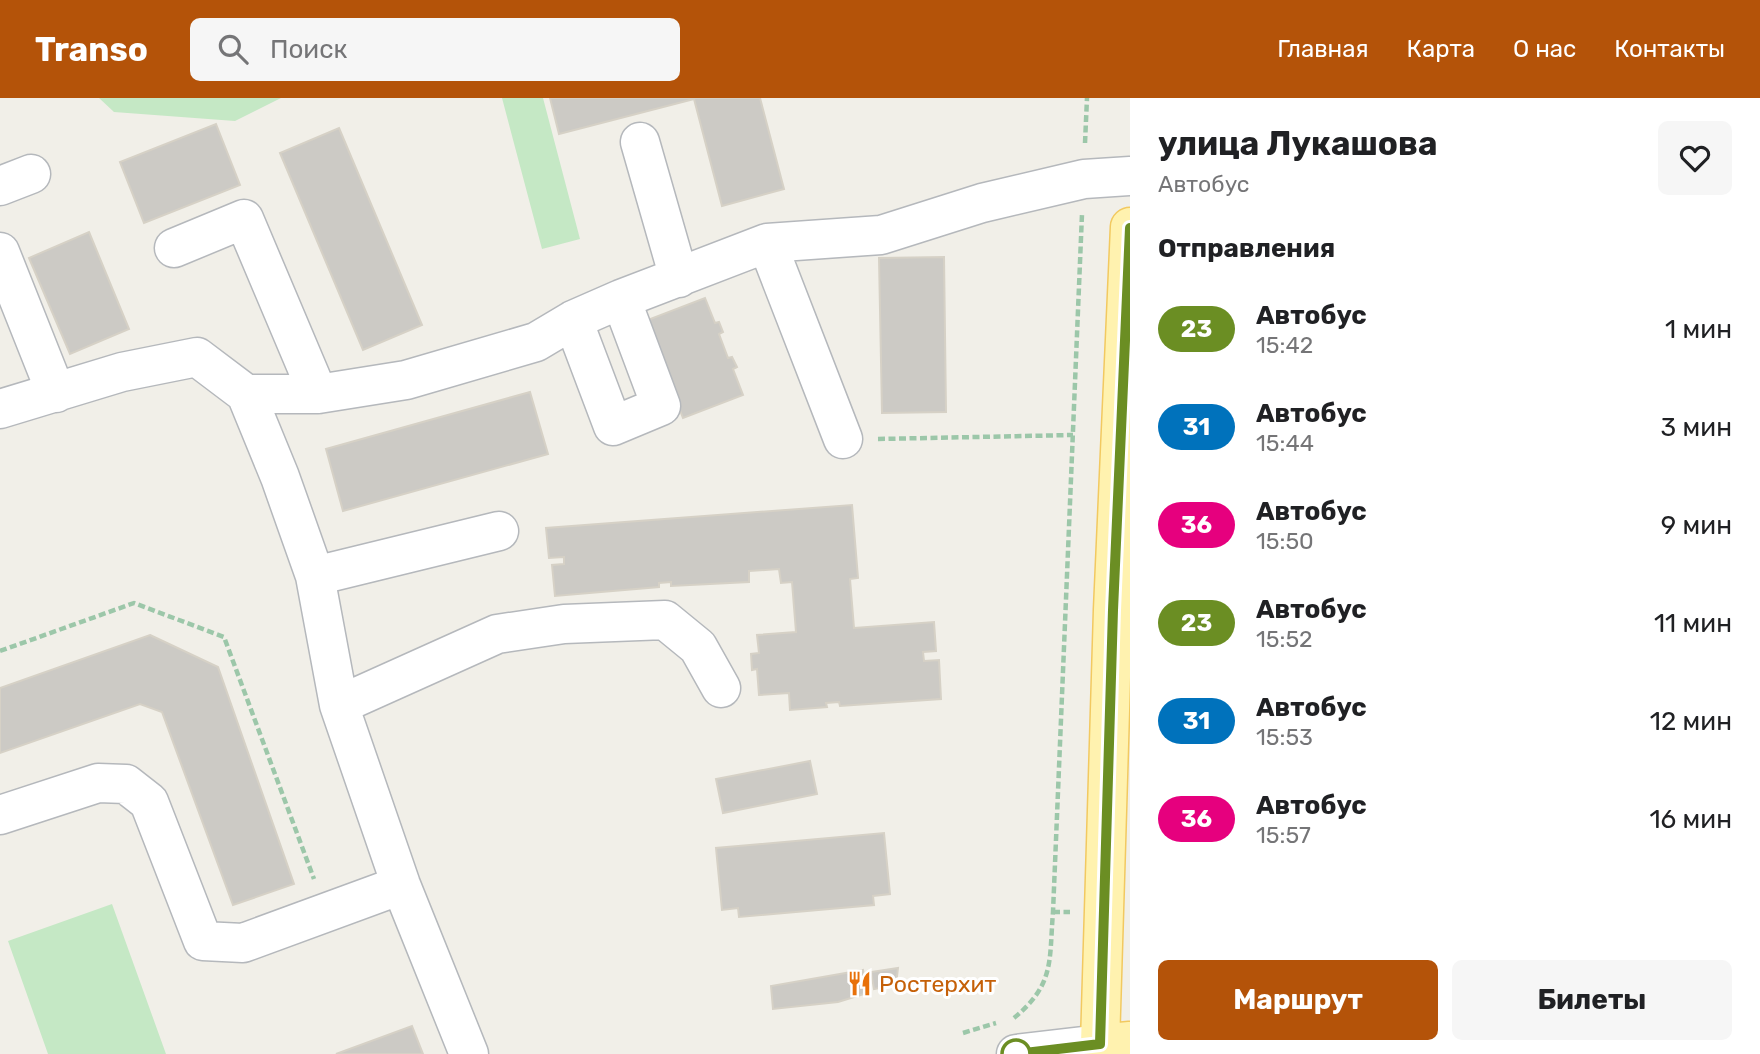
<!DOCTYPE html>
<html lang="ru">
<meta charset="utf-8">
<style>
:root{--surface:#fff;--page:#f6f6f6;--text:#202124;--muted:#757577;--accent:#b45309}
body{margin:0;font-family:Rubik,sans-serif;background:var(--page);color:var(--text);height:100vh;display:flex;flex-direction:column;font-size:26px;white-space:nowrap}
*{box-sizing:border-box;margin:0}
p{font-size:23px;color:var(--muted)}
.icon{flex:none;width:38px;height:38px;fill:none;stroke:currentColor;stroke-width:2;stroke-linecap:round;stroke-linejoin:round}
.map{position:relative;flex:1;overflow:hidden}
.sheet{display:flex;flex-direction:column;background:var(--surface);width:630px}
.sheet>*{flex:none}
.badge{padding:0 14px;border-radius:23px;font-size:24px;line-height:46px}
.map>.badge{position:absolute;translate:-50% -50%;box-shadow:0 0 0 4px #fff}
h2{padding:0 28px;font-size:26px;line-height:63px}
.round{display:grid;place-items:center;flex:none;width:74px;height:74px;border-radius:10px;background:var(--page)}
.overview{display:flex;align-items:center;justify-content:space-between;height:119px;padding:0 28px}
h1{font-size:33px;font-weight:700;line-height:52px}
.button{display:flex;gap:14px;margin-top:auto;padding:14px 28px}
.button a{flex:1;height:80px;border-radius:10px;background:var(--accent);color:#fff;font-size:28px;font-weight:700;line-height:80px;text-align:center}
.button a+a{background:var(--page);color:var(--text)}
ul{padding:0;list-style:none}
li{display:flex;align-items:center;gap:21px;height:98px;padding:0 28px}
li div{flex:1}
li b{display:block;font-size:26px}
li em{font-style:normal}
li .badge{min-width:77px;font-weight:700;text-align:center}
header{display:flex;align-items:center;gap:42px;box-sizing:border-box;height:98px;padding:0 35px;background:var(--accent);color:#fff}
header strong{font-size:33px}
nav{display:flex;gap:38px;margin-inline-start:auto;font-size:24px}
.search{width:490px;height:63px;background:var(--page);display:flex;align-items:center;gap:18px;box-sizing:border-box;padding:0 24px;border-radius:10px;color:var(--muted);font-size:26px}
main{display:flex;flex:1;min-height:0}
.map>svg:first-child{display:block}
</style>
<header>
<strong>Transo</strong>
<div class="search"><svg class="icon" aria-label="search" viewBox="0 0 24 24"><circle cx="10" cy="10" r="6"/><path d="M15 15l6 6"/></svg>Поиск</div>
<nav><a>Главная</a><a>Карта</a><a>О нас</a><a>Контакты</a></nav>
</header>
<main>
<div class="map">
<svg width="1130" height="956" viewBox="0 0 1130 956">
<rect width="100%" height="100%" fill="#f1efe8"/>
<path fill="#c5e8c5" d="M99 0H281L235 23 114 14Z
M502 0H543L580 141 542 151Z
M112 806 166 956H48L8 843Z"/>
<path fill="#cccac5" stroke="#d6d1c6" stroke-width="2" d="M550 0H760L784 91 722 108 694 1 559 36Z
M216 26 240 87 144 125 120 64Z
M339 30 422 227 363 252 280 55Z
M89 134 129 231 70 256 29 160Z
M944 159 946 314 882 315 879 160Z
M705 200 715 225 719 224 723 234 719 236 728 260 732 259 737 269 733 271 743 297 683 320 645 223Z
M530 294 548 356 343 413 326 351Z
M852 407 858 480 850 481 854 530 934 524 936 553 923 554 924 563 939 562 941 601 840 608 839 604 826 605 827 609 790 612 789 595 759 597 757 571 752 572 751 556 759 555 757 537 796 534 792 484 781 485 779 471 749 473V484L671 488V484L659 485V489L555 498 552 467 564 466V459L549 460 546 430Z
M150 537 218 569 294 786 233 807 162 614 140 606 0 655V590Z
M810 663 817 696 723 715 716 681Z
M884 735 890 796 873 798 874 807 739 819 738 810 722 812 716 750Z
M898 870 896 887 874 891 871 874Z
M863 872 867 895 838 904 773 911 771 888Z
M412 928 423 956H336Z"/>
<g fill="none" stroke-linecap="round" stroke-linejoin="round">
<defs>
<path id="minor" d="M640 44 679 180
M0 88 31 76
M767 145 843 341
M174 150 244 121 318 296
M0 154 56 295
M573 222 613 328 661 308 621 201
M246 296H318L406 282 536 244 573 222 621 201 767 145 881 137 982 105 1084 81 1130 78
M0 311 122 274 197 259 246 296 280 379 315 478 339 607 401 787 469 956
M315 478 499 433
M339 607 497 536 564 526 665 522 698 549 721 590
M0 717 98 685 126 686 149 704 203 843 243 845 401 787
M1016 956 1100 946"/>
<path id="major" d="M1130 129 1113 512 1100 946 1130 943"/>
</defs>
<use href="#minor" stroke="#b5b8bc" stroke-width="41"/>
<use href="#major" stroke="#f2c960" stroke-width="41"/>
<path stroke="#9cc7a9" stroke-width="4.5" stroke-dasharray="7 3.5" stroke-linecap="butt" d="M1085 45 1087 0
M878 341 1073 337
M0 553 134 505 224 539 314 781
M1053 814H1070
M1014 920C1055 886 1049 863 1053 814L1082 116
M963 935 996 925"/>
<use href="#minor" stroke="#fff" stroke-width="38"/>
<use href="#major" stroke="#fff2af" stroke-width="38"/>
</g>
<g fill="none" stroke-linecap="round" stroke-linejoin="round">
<defs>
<path id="line" d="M1016 956 1100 946 1113 512 1130 130"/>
</defs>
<use href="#line" stroke="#fff" stroke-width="16"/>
<use href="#line" stroke="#6b8e23" stroke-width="10"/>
</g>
<defs>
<symbol id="restaurant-bare" viewBox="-9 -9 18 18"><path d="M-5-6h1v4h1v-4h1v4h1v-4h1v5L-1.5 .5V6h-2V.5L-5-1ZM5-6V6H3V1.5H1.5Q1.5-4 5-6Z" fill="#e8710a" stroke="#fff" stroke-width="2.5" paint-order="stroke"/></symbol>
</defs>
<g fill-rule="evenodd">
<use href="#restaurant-bare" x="842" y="868" width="35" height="35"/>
</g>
<circle fill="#fff" stroke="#6b8e23" stroke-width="3.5" cx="1016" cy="956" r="14"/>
<g text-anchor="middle" stroke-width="6" stroke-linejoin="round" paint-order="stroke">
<g font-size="23" fill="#c56008" stroke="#fff" text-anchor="start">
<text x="879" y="894">Ростерхит</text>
</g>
</g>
</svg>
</div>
<section class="sheet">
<div class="overview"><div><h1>улица Лукашова</h1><p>Автобус</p></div><a class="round"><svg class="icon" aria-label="heart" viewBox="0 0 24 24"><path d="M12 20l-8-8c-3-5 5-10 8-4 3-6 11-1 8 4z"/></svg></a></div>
<h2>Отправления</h2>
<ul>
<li><span class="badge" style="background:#6b8e23;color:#fff">23</span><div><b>Автобус</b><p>15:42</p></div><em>1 мин</em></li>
<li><span class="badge" style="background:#0072bc;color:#fff">31</span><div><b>Автобус</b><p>15:44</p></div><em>3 мин</em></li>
<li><span class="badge" style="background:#e6007e;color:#fff">36</span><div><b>Автобус</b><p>15:50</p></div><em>9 мин</em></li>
<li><span class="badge" style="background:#6b8e23;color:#fff">23</span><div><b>Автобус</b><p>15:52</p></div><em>11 мин</em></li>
<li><span class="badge" style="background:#0072bc;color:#fff">31</span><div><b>Автобус</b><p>15:53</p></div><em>12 мин</em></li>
<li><span class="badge" style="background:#e6007e;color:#fff">36</span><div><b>Автобус</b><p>15:57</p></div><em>16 мин</em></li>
</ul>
<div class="button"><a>Маршрут</a><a>Билеты</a></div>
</section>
</main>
